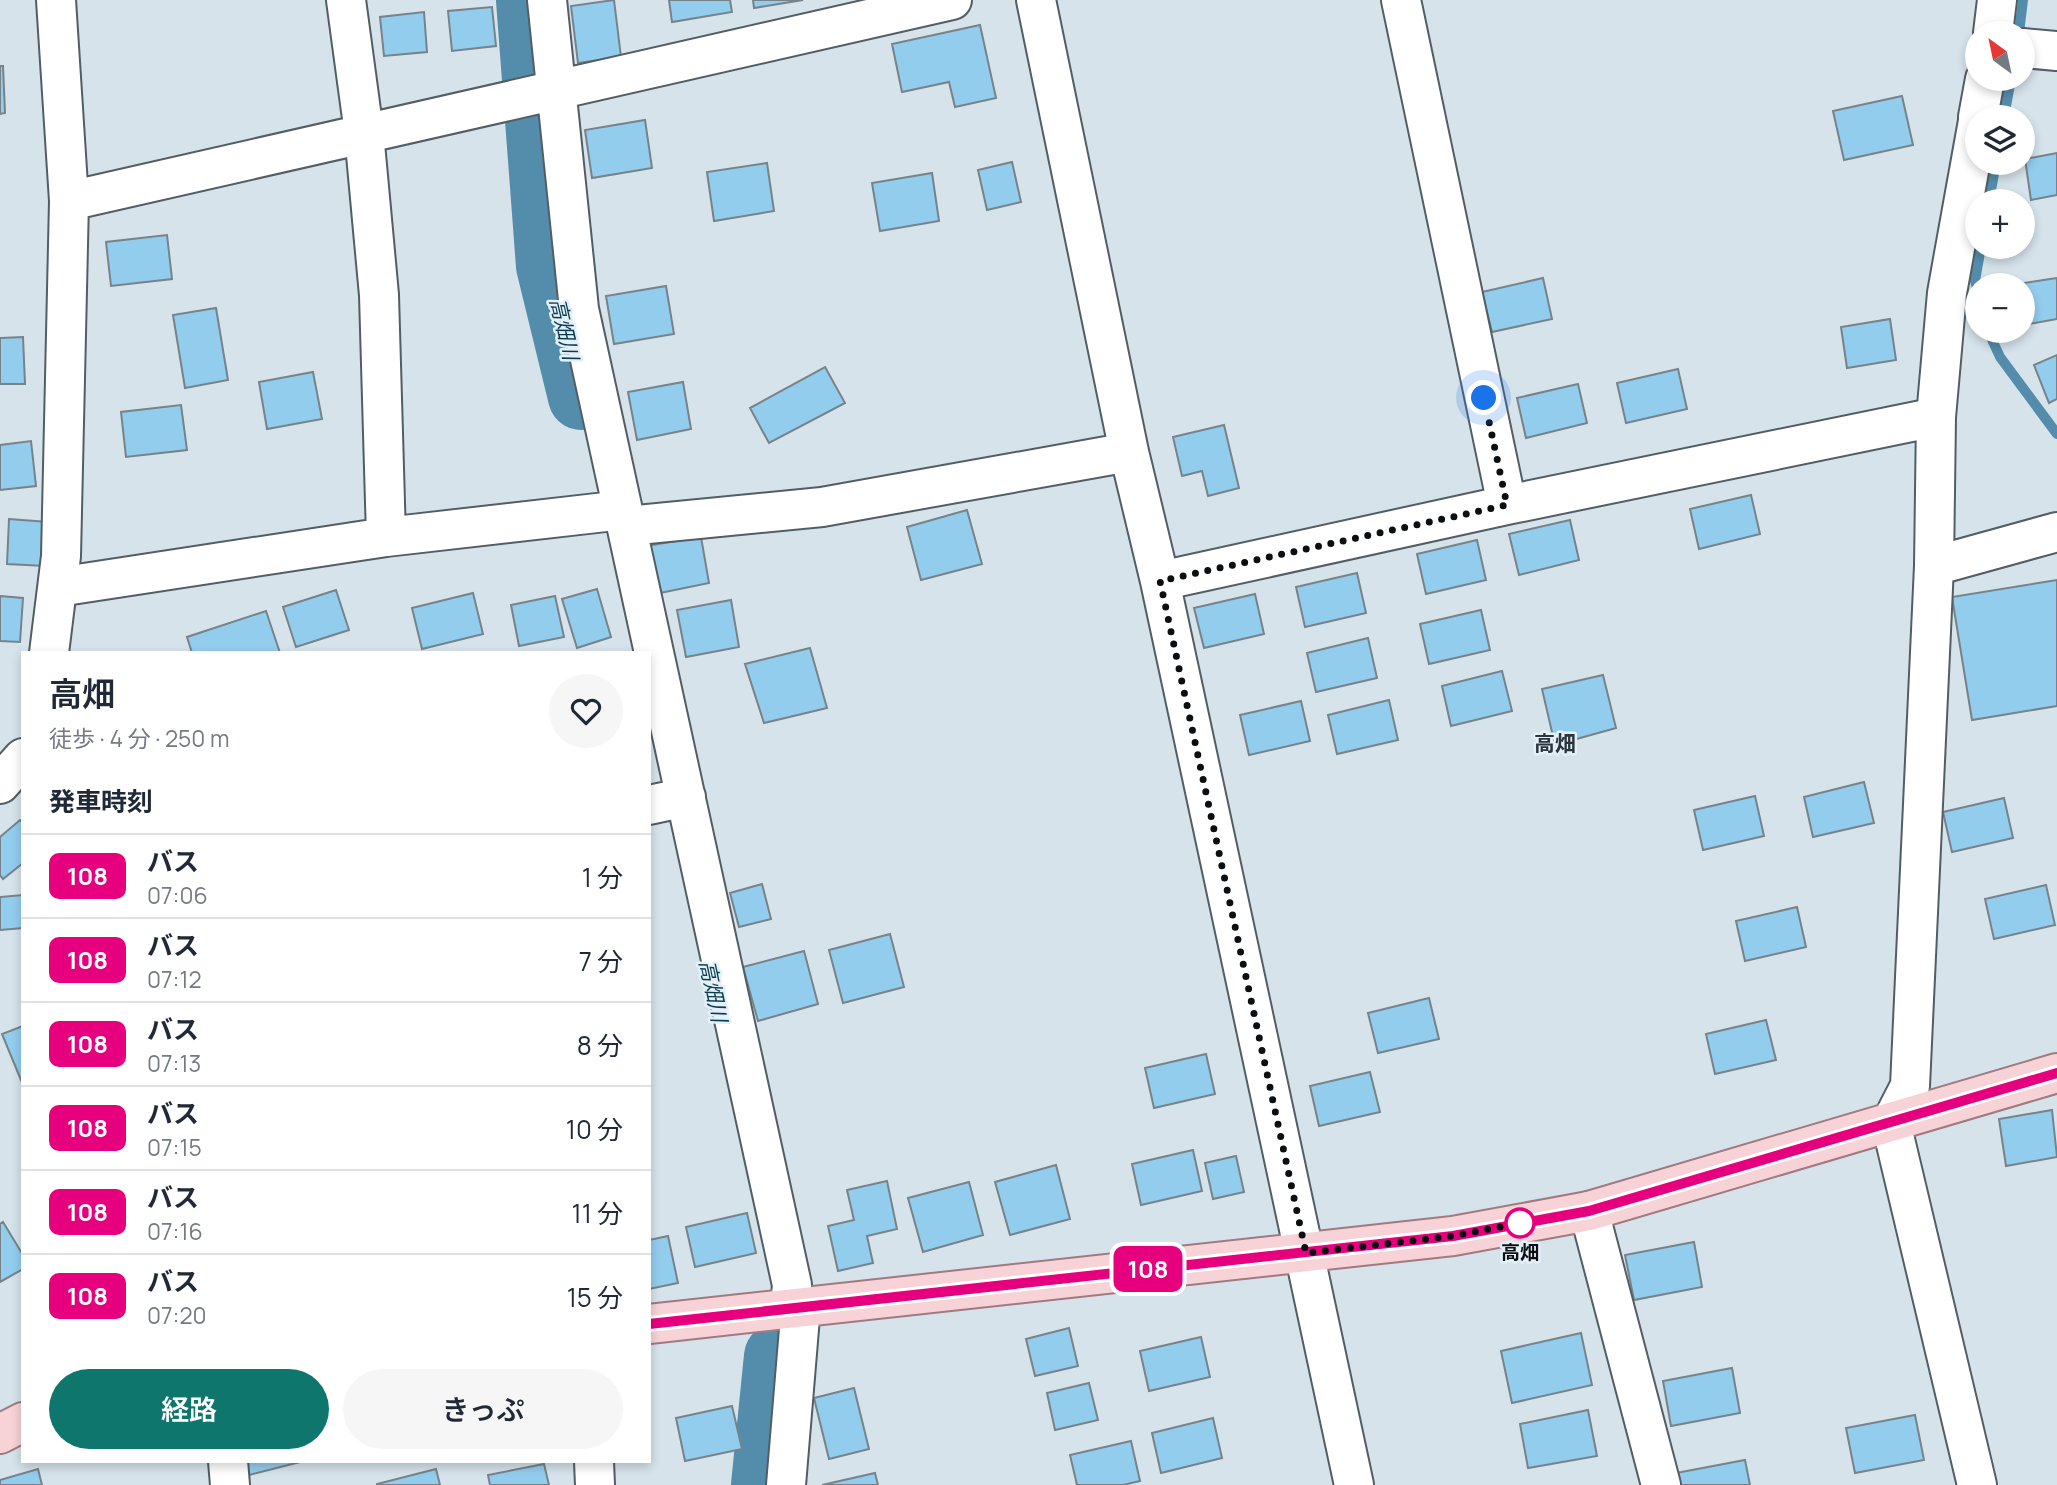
<!DOCTYPE html>
<html lang="ja">
<meta charset="utf-8">
<style>
:root{--surface:#fff;--page:#f6f6f7;--text:#1f2937;--muted:#747a83;--line:#e0e1e3;--accent:#0f766e}
body{margin:0;font-family:Manrope,"Noto Sans JP",sans-serif;background:var(--page);color:var(--text);height:100vh;display:flex;flex-direction:column;font-size:26px;white-space:nowrap}
*{box-sizing:border-box;margin:0}
p{font-size:23px;color:var(--muted)}
.icon{flex:none;width:38px;height:38px;fill:none;stroke:currentColor;stroke-width:2;stroke-linecap:round;stroke-linejoin:round}
.map{position:relative;flex:1;overflow:hidden}
.panel{position:absolute;left:21px;top:651px;width:630px;height:812px;display:flex;flex-direction:column;background:var(--surface);border-radius:0px;box-shadow:0 4px 10px #0003}
.panel>*{flex:none}
.badge{padding:0 14px;border-radius:10px;font-size:24px;line-height:46px}
.needle{width:46px;rotate:327deg}
.fabs{position:absolute;left:1965px;top:21px;display:grid;gap:14px}
.fabs a{display:grid;place-items:center;width:70px;height:70px;border-radius:50%;background:var(--surface);box-shadow:0 4px 10px #0003;font-size:35px}
.you{position:absolute;width:35px;height:35px;margin:-18px;border:5px solid #fff;border-radius:50%;background:#1a73e8;box-shadow:0 0 0 10px #1a73e833}
.map>.badge{position:absolute;translate:-50% -50%;box-shadow:0 0 0 4px #fff}
h2{padding:0 28px;font-size:26px;line-height:63px}
.round{display:grid;place-items:center;flex:none;width:74px;height:74px;border-radius:37px;background:var(--page)}
.head{display:flex;align-items:center;justify-content:space-between;height:119px;padding:0 28px}
h1{font-size:33px;font-weight:600;line-height:52px}
.cta{display:flex;gap:14px;margin-top:auto;padding:14px 28px}
.cta a{flex:1;height:80px;border-radius:42px;background:var(--accent);color:#fff;font-size:28px;font-weight:600;line-height:80px;text-align:center}
.cta a+a{background:var(--page);color:var(--text)}
ul{padding:0;list-style:none}
li{display:flex;align-items:center;gap:21px;height:84px;padding:0 28px;border-top:2px solid var(--line)}
li div{flex:1}
li b{display:block;font-size:26px}
li em{font-style:normal}
li .badge{min-width:77px;font-weight:700;text-align:center}
.map>svg:first-child{display:block}
</style>
<div class="map">
<svg width="2057" height="1485" viewBox="0 0 2057 1485">
<rect width="100%" height="100%" fill="#d6e3eb"/>
<g fill="none" stroke-linecap="round" stroke-linejoin="round">
<path stroke="#548dac" stroke-width="10" d="M2019 33 2023 0
M2004 117 2011 79
M1989 201 1996 163
M1978 291 1975 281 1981 247
M1988 331 2000 357 2057 434"/>
<path stroke="#548dac" stroke-width="66" d="M529 0 549 266 581 397
M764 1485 777 1356"/>
</g>
<path fill="#93cdee" stroke="#77838a" stroke-width="2" d="M614 0 621 57 578 63 571 6Z
M669 0H730L732 12 672 22Z
M753 0H803L754 8Z
M492 7 496 46 452 51 448 11Z
M424 12 427 52 384 56 380 17Z
M980 25 996 98 955 107 949 82 902 92 892 44Z
M0 66H3L5 113 0 114Z
M1902 96 1913 145 1844 160 1833 111Z
M645 120 652 168 592 178 585 130Z
M2057 153V195L2031 200 2025 159Z
M1012 162 1021 202 987 210 978 170Z
M767 163 774 211 714 221 707 172Z
M932 173 939 221 880 231 872 183Z
M167 235 172 279 111 286 106 242Z
M1543 278 1552 319 1492 332 1482 292Z
M2057 278V319L2023 325V285H2011Z
M666 286 674 334 614 344 606 296Z
M216 308 228 380 185 388 173 315Z
M1890 319 1896 360 1847 368 1841 327Z
M23 337 25 384H0V338Z
M2057 355V399L2049 403 2034 365Z
M825 367 845 403 769 443 750 408Z
M1678 369 1687 409 1626 423 1617 383Z
M313 372 322 419 267 429 259 382Z
M683 382 691 429 637 440 628 392Z
M1578 384 1587 423 1526 438 1517 398Z
M181 405 187 450 126 457 121 412Z
M1224 425 1239 488 1208 496 1202 471 1182 476 1173 437Z
M31 441 36 486 0 490V445Z
M1751 495 1760 534 1699 549 1690 509Z
M967 510 982 564 921 580 907 527Z
M9 519 48 522 45 566 7 564Z
M1570 520 1579 560 1519 575 1509 534Z
M701 537 709 583 655 594 646 546Z
M1477 540 1486 580 1426 594 1417 554Z
M1357 573 1366 613 1305 627 1296 587Z
M2057 580V706L1972 720 1952 597Z
M597 589 611 637 577 648 562 599Z
M336 590 349 630 296 647 283 607Z
M473 593 483 634 422 649 412 608Z
M1255 594 1264 634 1204 648 1194 608Z
M0 596 23 598 20 642 0 641Z
M555 596 564 637 519 646 511 605Z
M731 600 739 647 686 657 677 610Z
M1481 610 1490 650 1429 664 1420 624Z
M266 611 280 653H192L187 637Z
M1368 638 1377 678 1316 692 1307 653Z
M810 648 827 708 764 723 745 664Z
M1502 671 1512 711 1451 726 1442 686Z
M1603 675 1616 728 1555 745 1542 689Z
M1389 700 1398 740 1337 754 1328 715Z
M1301 701 1310 741 1249 755 1240 715Z
M1864 782 1874 823 1813 837 1804 797Z
M1755 796 1764 836 1703 850 1694 810Z
M2004 798 2013 838 1952 852 1943 812Z
M20 820 23 823V863L3 879 0 875V837Z
M762 884 771 919 739 927 730 893Z
M2046 885 2055 925 1994 939 1985 899Z
M23 895V928L0 930V897Z
M1797 907 1806 947 1745 961 1736 921Z
M890 934 904 987 843 1003 829 950Z
M804 951 818 1004 758 1021 743 967Z
M1429 998 1439 1039 1378 1053 1368 1013Z
M1766 1020 1776 1060 1715 1074 1706 1034Z
M23 1026V1085L2 1034Z
M1206 1054 1215 1094 1154 1108 1145 1068Z
M1370 1072 1380 1112 1319 1126 1310 1086Z
M2052 1110 2057 1157 2006 1166 1999 1119Z
M1193 1150 1202 1191 1141 1205 1132 1164Z
M1236 1156 1244 1192 1213 1199 1205 1163Z
M1056 1165 1070 1219 1010 1235 995 1182Z
M887 1181 897 1229 867 1236 873 1263 838 1271 828 1226 854 1220 847 1190Z
M969 1182 983 1235 923 1252 908 1198Z
M747 1213 756 1253 695 1267 686 1227Z
M3 1222 23 1255V1269L0 1282V1224Z
M668 1236 678 1283 649 1289V1240Z
M1694 1242 1702 1287 1634 1300 1625 1255Z
M1069 1328 1078 1366 1035 1376 1026 1339Z
M1581 1333 1592 1385 1512 1403 1501 1351Z
M1201 1337 1210 1377 1149 1391 1140 1351Z
M1732 1368 1740 1413 1671 1426 1663 1381Z
M1089 1383 1098 1420 1055 1430 1047 1393Z
M854 1388 869 1449 829 1459 814 1398Z
M732 1406 742 1449 685 1461 676 1418Z
M1588 1410 1597 1456 1528 1468 1520 1424Z
M1915 1415 1924 1460 1855 1473 1846 1428Z
M1213 1418 1222 1458 1161 1473 1152 1433Z
M1131 1441 1140 1481 1123 1485H1077L1070 1455Z
M1745 1460 1750 1485H1679L1676 1473Z
M246 1461H304L249 1475Z
M544 1464 549 1485H490L488 1475Z
M38 1469 42 1485H0V1480Z
M436 1469 440 1485H377V1484Z
M875 1473 878 1485H822Z"/>
<g fill="none" stroke-linecap="round" stroke-linejoin="round">
<defs>
<path id="minor" d="M346 0 364 133 379 295 386 537
M547 0 579 309 792 1285 790 1306
M1036 0 1129 452 1160 581 1354 1485
M1401 0 1507 505 1936 417
M1993 33 1997 0
M2023 48 2057 51
M1978 117 1985 79
M69 201 952 0
M627 526 822 507 1129 452
M1934 566 2057 532
M1160 581 1507 505
M58 587 386 537 623 510
M49 653 61 556 69 201 56 0
M0 784 23 758
M649 805 686 797
M1589 1211 1661 1485
M228 1461 230 1485
M594 1461 595 1485
M786 1485 801 1305
M1977 1485 1891 1123 1910 1086 1934 566 1936 417 1947 293 1978 121"/>
<path id="major" d="M649 1324 1453 1236 1589 1211 2057 1073
M0 1434 23 1422"/>
</defs>
<use href="#minor" stroke="#525e64" stroke-width="42"/>
<use href="#major" stroke="#a07a80" stroke-width="42"/>
<use href="#minor" stroke="#fff" stroke-width="38"/>
<use href="#major" stroke="#f7d2d6" stroke-width="38"/>
</g>
<g fill="none" stroke-linecap="round" stroke-linejoin="round">
<defs>
<path id="line" d="M649 1324 1453 1236 1589 1211 2057 1073"/>
</defs>
<use href="#line" stroke="#fff" stroke-width="16"/>
<use href="#line" stroke="#e6007e" stroke-width="10"/>
<path stroke="#0b0f12" stroke-width="7" stroke-dasharray="0 12.6" d="M1484 398 1507 505 1160 581 1306 1253 1453 1236 1520 1223"/>
</g>
<circle fill="#fff" stroke="#e6007e" stroke-width="3.5" cx="1520" cy="1223" r="14"/>
<g text-anchor="middle" stroke-width="5" stroke-linejoin="round" paint-order="stroke">
<g font-size="19" font-weight="bold" fill="#0b0f12" stroke="#e3f0f8">
<text x="1520" y="1259">高畑</text>
</g>
<g font-size="21" font-style="italic" fill="#093b51" stroke="#e3f0f8">
<text transform="translate(564 329) rotate(77)" y="7">高畑川</text>
<text transform="translate(713 991) rotate(78)" y="7">高畑川</text>
</g>
<g font-size="21" font-weight="bold" fill="#2b353b" stroke="#e3f0f8">
<text x="1555" y="751">高畑</text>
</g>
</g>
</svg>
<div class="fabs">
<a><svg class="needle" viewBox="-14 -14 28 28"><path d="M0-13l5 13h-10z" fill="#e53935"/><path d="M0 13l5-13h-10z" fill="#747a83"/></svg></a>
<a><svg class="icon" aria-label="layers" viewBox="0 0 24 24"><path d="M12 4l9 5-9 5-9-5zM3 14l9 5 9-5"/></svg></a>
<a>+</a>
<a>−</a>
</div>
<div class="you" style="left:1484px;top:398px"></div>
<b class="badge" style="left:1148px;top:1269px;background:#e6007e;color:#fff">108</b>
<section class="panel">
<div class="head"><div><h1>高畑</h1><p>徒歩 · 4 分 · 250 m</p></div><a class="round"><svg class="icon" aria-label="heart" viewBox="0 0 24 24"><path d="M12 20l-8-8c-3-5 5-10 8-4 3-6 11-1 8 4z"/></svg></a></div>
<h2>発車時刻</h2>
<ul>
<li><span class="badge" style="background:#e6007e;color:#fff">108</span><div><b>バス</b><p>07:06</p></div><em>1 分</em></li>
<li><span class="badge" style="background:#e6007e;color:#fff">108</span><div><b>バス</b><p>07:12</p></div><em>7 分</em></li>
<li><span class="badge" style="background:#e6007e;color:#fff">108</span><div><b>バス</b><p>07:13</p></div><em>8 分</em></li>
<li><span class="badge" style="background:#e6007e;color:#fff">108</span><div><b>バス</b><p>07:15</p></div><em>10 分</em></li>
<li><span class="badge" style="background:#e6007e;color:#fff">108</span><div><b>バス</b><p>07:16</p></div><em>11 分</em></li>
<li><span class="badge" style="background:#e6007e;color:#fff">108</span><div><b>バス</b><p>07:20</p></div><em>15 分</em></li>
</ul>
<div class="cta"><a>経路</a><a>きっぷ</a></div>
</section>
</div>
